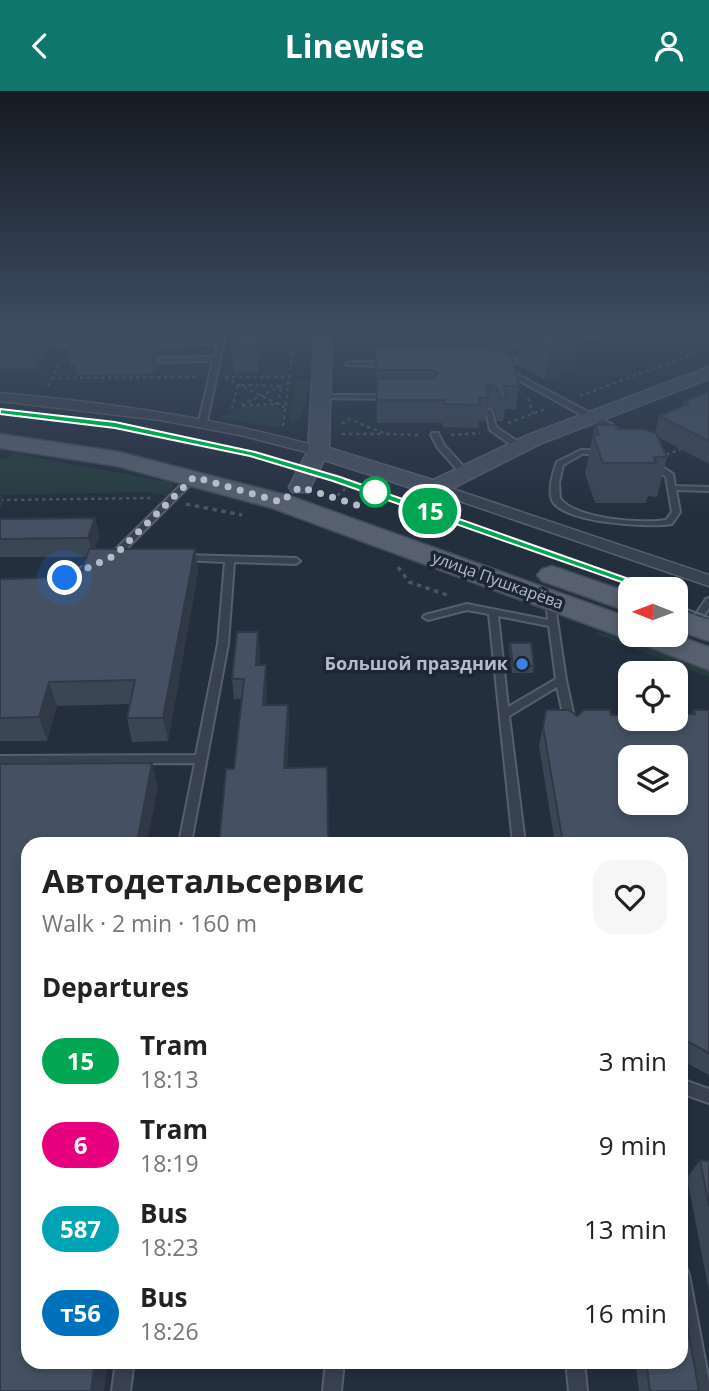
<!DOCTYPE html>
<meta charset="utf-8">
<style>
:root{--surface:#fff;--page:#f6f6f6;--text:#222;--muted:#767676;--accent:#0f766e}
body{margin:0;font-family:"Open Sans",sans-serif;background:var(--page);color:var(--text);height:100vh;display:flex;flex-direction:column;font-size:26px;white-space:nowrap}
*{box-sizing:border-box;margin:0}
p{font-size:23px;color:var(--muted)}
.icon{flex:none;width:38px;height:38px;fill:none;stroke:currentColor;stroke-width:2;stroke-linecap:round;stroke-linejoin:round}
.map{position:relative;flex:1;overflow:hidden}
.sheet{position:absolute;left:21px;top:746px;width:667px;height:532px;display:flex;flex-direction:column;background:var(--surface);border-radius:21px;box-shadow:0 4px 10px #0003}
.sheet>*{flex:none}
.badge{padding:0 14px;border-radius:23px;font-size:24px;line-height:46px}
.needle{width:46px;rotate:271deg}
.buttons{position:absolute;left:618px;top:486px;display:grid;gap:14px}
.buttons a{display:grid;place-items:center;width:70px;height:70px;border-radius:14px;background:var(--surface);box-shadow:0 4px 10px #0003;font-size:35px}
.you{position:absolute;width:35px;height:35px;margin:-18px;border:5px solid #fff;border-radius:50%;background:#1a73e8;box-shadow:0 0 0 10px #1a73e833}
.map>.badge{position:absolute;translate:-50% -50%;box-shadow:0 0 0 4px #fff}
h2{padding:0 21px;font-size:26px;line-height:63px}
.round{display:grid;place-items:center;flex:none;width:74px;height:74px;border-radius:21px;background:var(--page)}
.overview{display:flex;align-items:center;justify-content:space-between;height:119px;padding:0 21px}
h1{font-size:33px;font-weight:700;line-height:52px}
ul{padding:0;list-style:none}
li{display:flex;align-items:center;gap:21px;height:84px;padding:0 21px}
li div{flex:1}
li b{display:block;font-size:26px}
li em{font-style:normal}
li .badge{min-width:77px;font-weight:700;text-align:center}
header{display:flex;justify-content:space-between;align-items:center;height:91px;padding:0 21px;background:var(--accent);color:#fff;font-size:32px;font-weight:700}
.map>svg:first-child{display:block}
</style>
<header><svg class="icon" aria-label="back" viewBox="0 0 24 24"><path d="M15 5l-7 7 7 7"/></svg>Linewise<svg class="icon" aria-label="person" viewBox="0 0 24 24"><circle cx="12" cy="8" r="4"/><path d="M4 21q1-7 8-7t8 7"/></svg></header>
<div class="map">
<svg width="709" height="1300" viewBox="0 0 709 1300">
<rect width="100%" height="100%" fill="#242f3e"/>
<path fill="#263c3f" d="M296 289 312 290 299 330H290Z
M275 315 284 319 281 334 275 336 219 327 242 316Z
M12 362 170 391 174 395 166 405 146 401 0 404V367L7 368Z
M598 541 638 551 709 578V586L596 543Z"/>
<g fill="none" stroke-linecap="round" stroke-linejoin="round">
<defs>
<path id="lane" d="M220 241H226L207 330 203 332 199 330 213 270 160 271 157 269 160 267 214 266 217 253 146 254 143 252 146 250 218 249Z
M599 241H607L570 253 565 252Z
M34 250H78L81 252 78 254 32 253V251Z
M527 264 532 265 503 276 613 334 620 341V345H614L607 338 495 276Z
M349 271H389L392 273 389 275 347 274 346 273Z
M320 304H391L394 306 391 308 318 307V305Z
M489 318 492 320 496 336 523 354V358H517L490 339 486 320Z
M432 342H438L444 354 466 378V382H460L438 357 431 344Z
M581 359H602L606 361 602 363H582L563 374 559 392 560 407C574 428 642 433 666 429L672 421 666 386 648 373V369H651L673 383 675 395 709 396V400L676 399 680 421 672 433C650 437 562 432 552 409 548 398 553 382 557 371Z
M191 384 198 386 117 467H111V463Z
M184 464 296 467 300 470 296 473 234 471 228 553 191 752H179L195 672 0 673V665L196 664 218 553 225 471 181 469 180 467Z
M96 470 99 471V475C83 482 64 495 48 487L52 484H64Z
M550 505 554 508 566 589 575 631 570 635 565 631 557 596 509 625 525 752H513L489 523 467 519 428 529 423 526 425 524 467 513 548 529 546 508ZM498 525 549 535 556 588 508 616Z
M709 507V517L696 536H690L688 534 690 532 706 508Z
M681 988 709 998V1012L681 1002Z
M681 1176 687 1178 689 1184 709 1291V1300H693L681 1229Z
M116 1270H134L130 1300H112Z
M326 1270H344L341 1300H323Z
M566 1270H584L587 1300H569Z"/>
<path id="street" d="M0 302C110 312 217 327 323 357L325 360 318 364 240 344 160 329 0 310Z
M435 392 709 484V495L430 400 427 397 430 394Z"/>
<path id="secondary" d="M315 241H332L329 357 433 389 528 344 709 276V288L542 352 443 402H427L324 369 308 401H292L289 396 308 360Z"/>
<path id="primary" d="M0 343 119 361 290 405 630 527V544H676L709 556V579L636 551 633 547 619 545 272 417 117 375 0 357Z
M552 475 630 502V521L542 490 537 484 542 478Z
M676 518 709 529V550L676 539Z"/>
</defs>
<use href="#lane" stroke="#565f6c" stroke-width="4"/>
<use href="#street" stroke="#565f6c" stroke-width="3"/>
<use href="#secondary" stroke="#565f6c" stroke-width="3"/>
<use href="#primary" stroke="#414a57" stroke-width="3"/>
<path stroke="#44595c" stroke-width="2.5" stroke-dasharray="3.5 3.5" stroke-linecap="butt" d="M397 241 438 258
M225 286H291
M52 287 199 286
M225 287 288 318
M48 295 58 274
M580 305 709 257
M528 307 533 323
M241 314 290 291
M232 318 238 294 281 295 279 313 239 315
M508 332 546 318
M342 333 349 328 386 343 421 344
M283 335 295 241
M342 343H381
M451 344 480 342
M666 364 681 358
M0 409 153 407
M332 409 355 390"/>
<path stroke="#44595c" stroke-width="3.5" stroke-dasharray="4.5 4.5" stroke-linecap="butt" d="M186 413 242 424
M398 476 409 491 450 505"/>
<use href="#lane" fill="#38414e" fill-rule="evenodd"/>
<use href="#street" fill="#38414e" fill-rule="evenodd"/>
<use href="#secondary" fill="#465061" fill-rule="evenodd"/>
<use href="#primary" fill="#56606e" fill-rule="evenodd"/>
<path stroke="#5a6575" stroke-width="2" d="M0 321C65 327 131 335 195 349 352 384 503 445 655 499
M676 514 709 526"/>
</g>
<path fill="#3b4654" d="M0 241H43L47 258 37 278H0Z
M64 241H170H166L164 247H160L161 256 156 266V272L153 283 77 284 75 274H71Z
M264 241 258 282H234L231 255Z
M574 241 576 277 545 289 517 274 519 259 514 256 512 267 519 295 516 318H505L503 330H497L495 319 488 316 485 330H479L478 337 443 336 442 332H377L376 257 481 255 480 254 481 243 499 247V242Z
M709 300V373L658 346 667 366 657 406 648 405 646 412H595L585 383 595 334 617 338 655 342 659 325 681 316 683 311Z
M95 427 99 445 95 458H195L198 481 168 650 132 651 127 627 130 613 57 615 47 650H0V488L80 486 87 466H0V428Z
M258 541 260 561 259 574 267 594 266 614H288L289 634 287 677 234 678 241 608H234L232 588Z
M510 552 534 575 533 582H512L509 558Z
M546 619 577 625 692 623 693 619H709V984L681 969V752H555L539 655Z
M700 1069 709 1070V1200L687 1087Z
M635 1270H681L699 1300H639Z"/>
<path fill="#303945" d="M32 241H43L47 258 37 278 29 246Z
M150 241H159L161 256 156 266V272L153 283 148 250Z
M258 241H264L258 282 256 255Z
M582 245 576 277 545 289 550 256Z
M514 255 513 266 507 268 508 257Z
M490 293 488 316H487L488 307 486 296Z
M0 401 3 411 0 419Z
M95 427 99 445 93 465 88 447Z
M195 458 198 481 168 650 163 627Z
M258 541 260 561 258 594 256 574Z
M266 574 267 594 265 634 263 614Z
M49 591 57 615 47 650 39 626Z
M288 614 289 634 286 697 284 677Z
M152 672 158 696 147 752H137Z
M95 1270H108L104 1300H91Z"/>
<path fill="#455162" stroke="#303945" stroke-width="2" fill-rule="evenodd" d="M0 241H32L29 246H0Z
M64 241H151L148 250 70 251 75 241Z
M234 241H258L256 255H231Z
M488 241 514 255 508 257 481 243Z
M505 241H523H522L520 253 499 242Z
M522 241H574L582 245 550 256Z
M487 255 511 265 519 295H504L506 307H500L497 296 490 293 486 296 488 307H479L480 314 444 313V309H377V287L432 288 438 282 432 279H376V257Z
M709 300V350L659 325 688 313 683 311Z
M595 334H615L617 338H643L656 342 667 366H654L656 372H603L593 344H599Z
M95 427 88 447 0 448V428Z
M89 458H195L163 627H127L135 589 49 591 39 626 0 627V488L80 486Z
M237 541H258L256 574H266L263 614H288L284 677 327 676 328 752H219L226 678H234L244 588H232Z
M510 552H531L534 575H513Z
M546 619H569L577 625 584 619H610L611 624H630V628H676V623H695L693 619H709V962L681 947V752H563L543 636ZM630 667H676V712H630Z
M152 672 137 752H28V1270H95L91 1300H0V673Z
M700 1069 709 1070V1116Z
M681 1200 699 1300H650L646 1270H681Z"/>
<linearGradient id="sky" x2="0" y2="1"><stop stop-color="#141a22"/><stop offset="0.57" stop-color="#3f4d63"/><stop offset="1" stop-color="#3f4d63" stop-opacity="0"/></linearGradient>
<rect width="709" height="422" fill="url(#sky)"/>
<path fill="#00a651" stroke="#fff" stroke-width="2" d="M0 318 115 331 255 361 340 386 660 499 650 501 333 390 250 365 115 337 0 323Z"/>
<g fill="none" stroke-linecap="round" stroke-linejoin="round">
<path stroke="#b4bcc9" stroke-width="7" stroke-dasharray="0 12.6" d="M65 487 114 465 194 386 281 411 300 396 360 415 375 401"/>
</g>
<circle fill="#fff" stroke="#00a651" stroke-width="3.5" cx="375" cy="401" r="14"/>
<circle fill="#3f7fe0" stroke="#1d2633" stroke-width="2.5" cx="522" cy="573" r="7"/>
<g text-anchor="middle" stroke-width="7" stroke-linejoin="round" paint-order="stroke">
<g font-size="16" fill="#b4bcc9" stroke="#1d2633">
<text transform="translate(498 489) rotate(20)" y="6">улица Пушкарёва</text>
</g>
<g font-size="18" font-weight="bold" fill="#b4bcc9" stroke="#1d2633" text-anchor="end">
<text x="508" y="579">Большой праздник</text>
</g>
</g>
</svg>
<div class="buttons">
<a><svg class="needle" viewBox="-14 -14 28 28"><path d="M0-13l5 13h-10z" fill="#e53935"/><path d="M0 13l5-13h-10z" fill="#767676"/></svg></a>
<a><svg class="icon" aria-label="locate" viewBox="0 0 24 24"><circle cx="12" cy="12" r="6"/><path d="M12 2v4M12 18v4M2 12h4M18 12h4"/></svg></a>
<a><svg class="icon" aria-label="layers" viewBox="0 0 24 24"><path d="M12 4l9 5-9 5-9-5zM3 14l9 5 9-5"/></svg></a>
</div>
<div class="you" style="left:65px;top:487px"></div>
<b class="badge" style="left:430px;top:420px;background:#00a651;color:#fff">15</b>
<section class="sheet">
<div class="overview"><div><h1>Автодетальсервис</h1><p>Walk · 2 min · 160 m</p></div><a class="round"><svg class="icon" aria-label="heart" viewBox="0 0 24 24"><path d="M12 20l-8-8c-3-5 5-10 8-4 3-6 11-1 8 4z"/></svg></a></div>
<h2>Departures</h2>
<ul>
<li><span class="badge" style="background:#00a651;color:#fff">15</span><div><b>Tram</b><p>18:13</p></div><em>3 min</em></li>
<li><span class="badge" style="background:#e6007e;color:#fff">6</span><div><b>Tram</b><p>18:19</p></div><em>9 min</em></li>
<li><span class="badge" style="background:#00a3b4;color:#fff">587</span><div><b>Bus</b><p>18:23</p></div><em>13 min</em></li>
<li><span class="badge" style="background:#0072bc;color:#fff">т56</span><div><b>Bus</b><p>18:26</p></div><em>16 min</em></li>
</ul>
</section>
</div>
